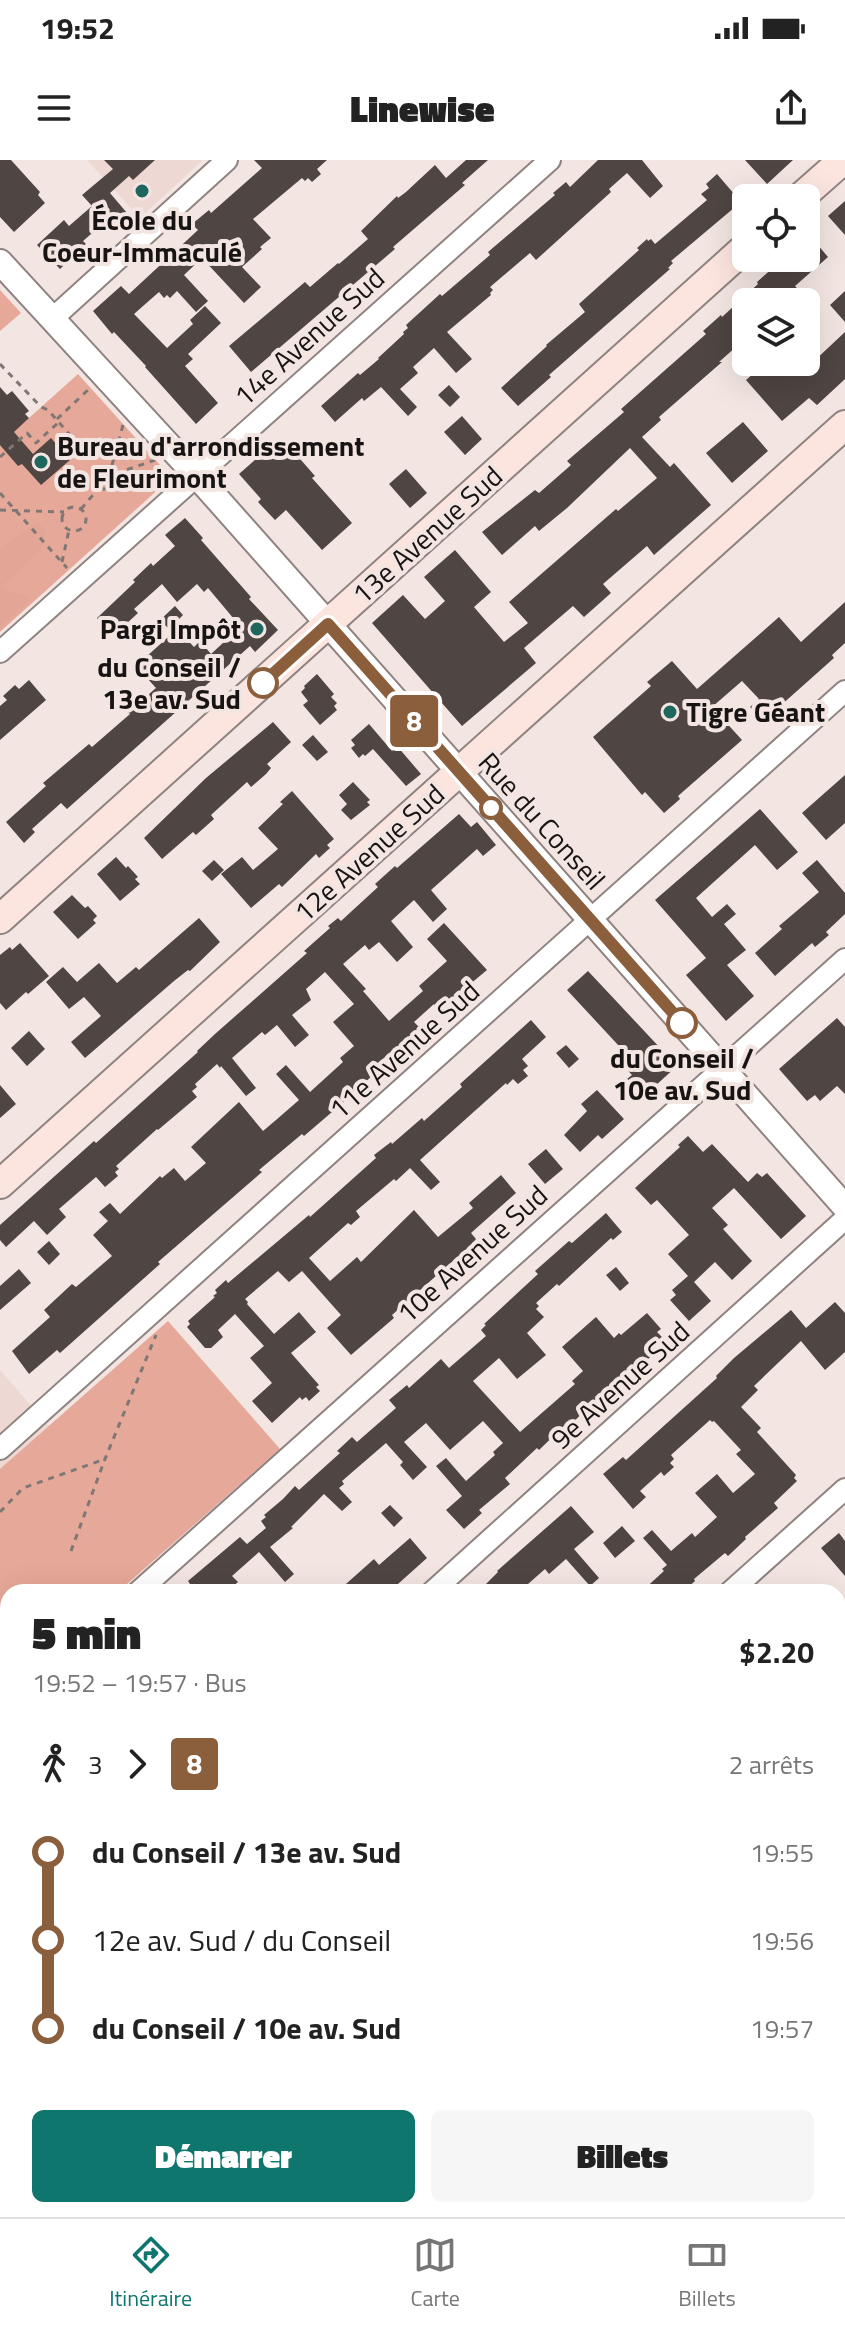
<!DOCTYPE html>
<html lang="fr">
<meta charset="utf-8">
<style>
:root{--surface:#fff;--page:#f6f6f6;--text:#222;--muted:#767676;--line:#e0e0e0;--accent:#0f766e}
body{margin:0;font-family:"Titillium Web",sans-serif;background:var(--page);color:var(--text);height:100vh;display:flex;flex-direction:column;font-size:30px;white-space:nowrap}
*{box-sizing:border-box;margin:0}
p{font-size:26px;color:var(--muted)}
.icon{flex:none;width:44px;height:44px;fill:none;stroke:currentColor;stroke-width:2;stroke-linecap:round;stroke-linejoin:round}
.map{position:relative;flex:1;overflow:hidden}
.details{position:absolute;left:0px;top:1424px;width:846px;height:634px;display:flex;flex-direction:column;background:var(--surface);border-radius:24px 24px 0 0;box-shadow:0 8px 32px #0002}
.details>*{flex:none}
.badge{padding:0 16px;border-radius:6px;font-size:28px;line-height:52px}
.controls{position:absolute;left:732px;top:24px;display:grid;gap:16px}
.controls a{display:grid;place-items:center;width:88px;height:88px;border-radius:12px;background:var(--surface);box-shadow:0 8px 32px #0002;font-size:40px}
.map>.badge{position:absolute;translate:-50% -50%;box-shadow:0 0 0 4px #fff}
.legs{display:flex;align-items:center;gap:12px;height:88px;padding:0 32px;font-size:26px}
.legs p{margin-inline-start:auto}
.summary{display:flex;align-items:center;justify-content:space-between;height:136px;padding:0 32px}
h1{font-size:44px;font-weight:800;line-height:60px}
.primary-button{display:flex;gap:16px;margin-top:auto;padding:16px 32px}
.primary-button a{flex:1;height:92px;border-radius:12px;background:var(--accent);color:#fff;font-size:32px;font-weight:800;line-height:92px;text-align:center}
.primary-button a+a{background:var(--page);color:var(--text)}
ul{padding:0 32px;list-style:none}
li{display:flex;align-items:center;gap:28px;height:88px;font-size:30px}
li i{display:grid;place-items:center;width:12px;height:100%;margin:0 10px;background:currentColor}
li i::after{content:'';width:20px;height:20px;margin:-10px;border:6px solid;border-radius:50%;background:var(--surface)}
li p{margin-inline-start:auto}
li:first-child i{background:linear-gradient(#0000 50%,currentColor 0)}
li:last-child i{background:linear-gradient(currentColor 50%,#0000 0)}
.status{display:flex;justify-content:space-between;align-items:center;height:56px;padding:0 40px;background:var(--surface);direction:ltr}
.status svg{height:22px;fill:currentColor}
header{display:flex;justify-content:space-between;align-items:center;height:104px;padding:0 32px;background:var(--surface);font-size:36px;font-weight:800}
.dock{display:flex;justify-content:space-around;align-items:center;height:112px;border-top:2px solid var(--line);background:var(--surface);font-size:22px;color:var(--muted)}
.dock a{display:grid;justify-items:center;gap:4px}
.dock .current{color:var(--accent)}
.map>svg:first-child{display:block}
</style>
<div class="status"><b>19:52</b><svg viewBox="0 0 49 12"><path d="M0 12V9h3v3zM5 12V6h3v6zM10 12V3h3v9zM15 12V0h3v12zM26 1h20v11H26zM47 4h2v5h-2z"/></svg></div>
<header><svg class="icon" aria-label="menu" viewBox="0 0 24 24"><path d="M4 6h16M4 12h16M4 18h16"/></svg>Linewise<svg class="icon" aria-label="share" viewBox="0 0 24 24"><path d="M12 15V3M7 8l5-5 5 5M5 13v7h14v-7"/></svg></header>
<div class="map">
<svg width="845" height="2057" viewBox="0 0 845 2057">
<rect width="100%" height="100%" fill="#f3e6e2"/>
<path fill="#edd8d3" d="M87 0H203L140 58Z
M0 1210 49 1266 0 1309Z
M1 1555 8 1563V1681L0 1688Z
M0 1719 8 1728V2050H397L403 2057H0Z"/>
<path fill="#e6a898" d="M0 130 21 153 0 171Z
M78 214 161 306C165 314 165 319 162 326L0 472V284Z
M168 1161 280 1289 118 1432H8V1493L0 1484V1309Z"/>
<path fill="#e3a696" d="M38 362 46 372 41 389 3 425 7 432 29 435V441L0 467V388Z"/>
<path fill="#4f4542" d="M0 0H11L40 32 38 35 45 43 14 72 0 57Z
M104 0H155L133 20 129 16 110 33 127 53 111 67 106 61 83 81 86 84 60 109 37 85 64 60 69 66 92 46 82 35 113 9Z
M254 0H327L317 9 321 14 312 22 308 18 305 21 302 18 253 59 271 78 260 87 262 89 242 107 261 127 244 143 202 98 184 115 208 141 196 152 177 131 170 138 167 135 164 138 159 132 134 154 167 188 193 164 190 160 205 146 221 163 188 194 193 199 185 206 218 243 196 264 145 207 146 206 114 172 112 174 93 151 121 126 129 134 198 70 192 64 209 50 211 53 262 8Z
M466 0H488L462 23 465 25 393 87 395 89 251 212 229 186 305 122 310 127 338 103 339 104 368 79 361 71 397 36 398 38 406 32 435 5 446 18Z
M598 0H642L663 26 650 38 627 13 609 29 611 32 536 100 530 93 490 127 493 130 490 133 491 135 447 172 472 199 456 213 434 188 413 207 418 213 400 229 417 247 408 256 381 227 364 241 362 238 335 262 321 246 358 213 360 215 379 199 378 198 404 174 403 172 408 168 406 165 440 134 442 136 490 95 488 92 555 35 553 33 566 22 570 27Z
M745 0H793L767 24Z
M717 14 741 42 671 101 673 103 668 108 670 109 549 215 551 217 518 246 501 228 547 186 546 185 585 152 579 144 639 90 637 88 647 79 648 81 651 79 655 84 707 40 701 34 709 28 706 24Z
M845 41V75L828 56Z
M806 71 828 97 795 126 803 135 795 142H746V178L719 202H722L659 257 661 260 642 277 670 307 674 303 711 345 654 395 647 386 603 424 611 433 584 457 573 446 524 488 536 503 462 566 372 463 403 435 425 459 445 441 424 417 455 390 491 432 474 447 504 482 528 463 509 442 616 349 618 351 657 318 630 288 567 348 539 371 535 366 502 395 482 372 535 330 539 333 571 305 567 301 624 252 621 249 706 174 703 171 721 155 722 157 758 124 757 122 784 98H806Z
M845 131V162L830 145Z
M845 172V219L817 245 809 238 782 261 746 220 767 202H813Z
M449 225 460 237 450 247 438 235Z
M0 227 7 235 12 231 29 251 25 254 29 258 14 272 33 294 51 278 70 300 41 325 22 304 18 306 0 285Z
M462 256 482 279 465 295 444 272Z
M743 262 768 291 732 323 706 293Z
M275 282 288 297 294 292 315 316 312 318 352 363 322 390 286 350 275 360 258 342 261 339 239 314Z
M406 309 427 333 410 348 389 324Z
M185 358 203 378 201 380 251 437 249 439 278 470 255 492 250 486 67 649 61 643 32 669 35 672 24 683 6 662 46 626 43 623 89 584 92 587 130 554 128 552 156 528 136 506 177 469 194 487 200 481 211 494 236 471 234 469 239 465 208 428 204 432 197 424 177 442 162 424 134 449 138 453 113 476 97 458 135 422 133 420 151 403 153 406 175 386 165 375Z
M845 442V483L832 495 834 498 779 547 780 548 765 563 750 547 759 539 742 521 712 547 742 580 678 636 680 639 664 653 645 632 642 635 593 577 651 526 647 522 672 501 697 529 779 457 801 482Z
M175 446 183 455 169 469 160 460Z
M317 514 334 534 331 537 337 543 334 546 337 550 320 565 303 545 308 541 301 532 305 528 304 526Z
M29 520 46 540 0 580V546L7 540 3 536 15 525 19 529Z
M273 562 291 582 267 604 271 608 266 614 251 627 247 622 211 655 214 659 196 675 193 672 162 699 144 678 206 618Z
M369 564 392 591 397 586 421 614 406 626 373 589 365 596 363 594 359 598 351 588 355 585 351 580Z
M313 575 328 592 317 601 302 585Z
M845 615V663L826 680 802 653Z
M353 622 370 640 367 642 370 645 351 660 341 650 347 644 339 635Z
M292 631 334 679 327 685 330 688 319 698 316 694 282 727 279 724 251 748 221 714 242 697 253 710 278 689 258 668 283 644 280 642Z
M760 649 798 692 777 710 755 685 696 738 712 757 727 744 736 754 724 764 746 790 727 805 754 836 726 861 686 815 706 798 655 740Z
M459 654 471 667 477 662 496 685 483 696 477 689 431 730 447 749 433 762 414 740 391 761 413 787 397 802 379 782 369 790 365 785 343 804 366 829 363 831 389 861 423 831 419 826 447 801 427 779 444 763 487 810 439 850 434 844 414 862 420 868 373 907 377 911 353 934 304 976 302 974 259 1010 262 1012 158 1102 160 1104 60 1193 57 1190 29 1214 12 1191 50 1157 44 1150 72 1124 76 1127 112 1096 93 1075 108 1061 99 1052 110 1043 120 1054 160 1016 162 1018 174 1008 185 1021 206 1003 191 987 239 942 263 971 276 960 299 940 276 914 286 905 310 932 343 902 340 898 354 886 333 862 354 844 325 812 306 829 311 840 292 855 309 875 295 887 277 865 265 875 262 872 232 898 256 928 246 936 221 906 220 908 217 904 195 924 197 927 192 931 197 937 158 970 157 969 116 1006 119 1009 115 1012 118 1016 105 1027 96 1017 59 1049 66 1057 47 1075 34 1061 6 1087 0 1080V1065L94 981 96 983 198 892 197 891 215 874 307 793 304 791 330 768 328 766 338 758 341 761 378 727 375 724 395 706 397 708Z
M116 697 126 708 128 706 138 717 135 719 140 724 120 741 97 714Z
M214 700 224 710 212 721 202 711Z
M817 700 845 733V754L826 772 829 775 815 787 812 783 775 816 755 793 782 769 779 766 819 732 802 713Z
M72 735 85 748 88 746 97 756 93 760 96 763 78 779 53 752Z
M199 758 220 782 190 811 188 810 174 821 85 898 71 882 101 856 84 837 69 849 46 822 63 807 77 822 99 803 117 823 136 807 139 810Z
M20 783 49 816 28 834 26 832 6 850 0 843V795L10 787 12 790Z
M588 811 677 906 643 937 627 919 632 915 620 902 625 898 616 889 619 886 567 830Z
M837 858 845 867V934L837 926 820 941 815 935 807 941 779 909Z
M531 860 546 877 522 899 528 906 523 910 528 916 518 924 513 919 507 925 506 923 420 1000 440 1022 431 1030 410 1008 396 1021 394 1019 356 1051 360 1057 351 1065 348 1063 309 1098 330 1121 357 1097 361 1102 414 1050 438 1077 473 1048 469 1043 501 1015 516 1033 471 1073 476 1079 472 1084 392 1155 394 1158 351 1195 327 1168 341 1155 302 1111 289 1122 278 1111 245 1139 248 1142 247 1144 274 1174 299 1152 316 1172 291 1193 319 1225 316 1227 320 1231 309 1241 306 1237 302 1240 300 1237 272 1263 252 1241 272 1223 250 1198 264 1186 235 1154 218 1170 223 1177 211 1188H205L187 1167 190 1164 188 1161 215 1137 213 1136 217 1133 215 1130 226 1120 228 1123 309 1055 310 1057 376 998 374 995 391 982 392 984 422 958 424 961 462 927 460 924Z
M29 871 45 889 27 906 11 888Z
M566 885 579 899 569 908 556 893Z
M0 925 16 944 0 958Z
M597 930 624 959 602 979 598 975 580 992 564 975 587 951 581 944Z
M688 976 703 992 712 984 748 1022 757 1013 762 1017 767 1013 806 1056 781 1079 734 1028 712 1048 728 1065 723 1069 752 1101 732 1120 715 1102 694 1122 711 1141 689 1161 670 1140 676 1135 672 1130 688 1116 668 1094 689 1075 657 1040 651 1045 635 1028 680 987 678 985Z
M546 989 563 1009 545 1024 528 1004Z
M606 1053 622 1072 613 1080 611 1078 559 1126 557 1124 536 1143 539 1146 536 1149 544 1157 527 1173 546 1195 517 1219 499 1198 473 1221 520 1272 575 1224 572 1221 583 1211 562 1187 596 1157 614 1178 619 1173 621 1175 647 1153 661 1169 657 1172 664 1179 660 1183 663 1186 594 1246 592 1244 568 1267 566 1264 539 1290 537 1288 505 1318 510 1324 479 1350 482 1353 464 1369 446 1350 462 1336 436 1306 446 1298 466 1321 495 1295 493 1292 503 1283 483 1261 450 1290 426 1263 404 1282 427 1307 413 1320 400 1305 403 1302 386 1283 342 1321 344 1324 339 1328 352 1342 342 1351 324 1334 291 1367 293 1368 270 1387 294 1414 285 1422 259 1392 232 1416 238 1422 226 1432H181L190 1424 188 1421 240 1377 247 1384 266 1368 261 1361 266 1357 264 1355 283 1339 295 1326 299 1330 340 1293 337 1291 352 1277 357 1282 396 1248 389 1240 407 1225 409 1228 441 1199 449 1208 486 1176 481 1170 486 1165 484 1164 538 1114 535 1111 569 1081 572 1083Z
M49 1081 60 1094 49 1105 37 1092Z
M616 1107 629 1123 620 1131 606 1115Z
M19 1109 31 1123 0 1150V1126Z
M835 1142 845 1153V1192L825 1210 801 1181 754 1226 758 1230 741 1247 761 1268 757 1272 796 1315 794 1318 797 1321 774 1343 778 1348 745 1377 746 1379 728 1396 725 1393 694 1419 695 1421 683 1432H641L664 1411 662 1409 667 1405 643 1378 652 1370 671 1391 692 1373 695 1377 717 1357 695 1333 717 1314 733 1333 755 1314 736 1294 741 1290 714 1261 712 1262 710 1260 671 1295 674 1299 670 1303 674 1307 664 1316 661 1312 640 1331 646 1337 633 1349 603 1314 623 1297 626 1300 717 1218 716 1216 734 1198 791 1150 806 1168Z
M390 1345 403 1358 394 1367 381 1353Z
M571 1346 594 1372 574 1389 599 1418 590 1426 566 1399 549 1414 545 1409 519 1432H478L498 1412 497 1411Z
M622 1366 635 1381 615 1398 603 1383Z
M839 1373 845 1381V1416L821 1388Z
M410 1378 427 1398 389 1432H337L374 1399 379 1405Z"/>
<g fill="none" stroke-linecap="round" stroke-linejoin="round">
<defs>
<path id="minor" d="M52 159 227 0
M0 492 550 0
M0 1289 845 531
M138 1432 845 799
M432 1432 845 1059
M730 1432 845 1329
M0 1556 8 1549
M838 1604 845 1597
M0 1821 8 1814
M838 1872 845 1866
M397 2050 403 2057
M641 2050 647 2057
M33 2057 41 2050
M333 2057 341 2050"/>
<path id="tertiary" d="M0 102 196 315 845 1047"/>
<path id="secondary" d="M800 38 843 0
M0 759 746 87
M0 1024 845 265"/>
<path id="primary" d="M0 1875 8 1885
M151 2050 157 2057"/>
</defs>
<use href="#minor" stroke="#8e8380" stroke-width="24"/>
<use href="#tertiary" stroke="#8e8380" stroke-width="28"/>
<use href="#secondary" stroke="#8e8380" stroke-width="32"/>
<use href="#primary" stroke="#c8c7c6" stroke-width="36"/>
<path stroke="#7f7775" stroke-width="3" stroke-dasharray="6 6" stroke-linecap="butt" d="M0 204 41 247 48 250 71 276 60 288
M57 259 89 229
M123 265 109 316 155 300
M0 297 27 273 36 283 59 262
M96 321a8 8 0 1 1 16 0a8 8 0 1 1-16 0Z
M0 333 67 408
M62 359a12 12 0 1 1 24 0a12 12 0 1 1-24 0Z
M81 349 99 328
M0 350 64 352
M62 402 69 370
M0 1352 23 1328 105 1299
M71 1391 105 1299 156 1175
M56 1432 59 1424
M0 1471 8 1482"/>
<use href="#minor" stroke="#fff" stroke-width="20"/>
<use href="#tertiary" stroke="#fff" stroke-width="24"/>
<use href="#secondary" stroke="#fde5df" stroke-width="28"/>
<use href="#primary" stroke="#facabe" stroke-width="32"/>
</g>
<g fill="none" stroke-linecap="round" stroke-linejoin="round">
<defs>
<path id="line-1" d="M263 523 328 464 682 863"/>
</defs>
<use href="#line-1" stroke="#fff" stroke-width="18"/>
<use href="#line-1" stroke="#8b5e3c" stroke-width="12"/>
</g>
<g fill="#1d675f" stroke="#f3e6e2" stroke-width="3">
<circle cx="142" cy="31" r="8"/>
<circle cx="41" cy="302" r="8"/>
<circle cx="257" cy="469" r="8"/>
<circle cx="670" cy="552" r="8"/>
</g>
<g fill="#fff" stroke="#8b5e3c" stroke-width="4">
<circle cx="263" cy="523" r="14"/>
<circle cx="491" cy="648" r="10"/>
<circle cx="682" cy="863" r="14"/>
</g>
<g text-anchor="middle" stroke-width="8" stroke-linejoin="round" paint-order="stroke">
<g font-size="28" font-weight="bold" fill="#181413" stroke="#f3e6e2" text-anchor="start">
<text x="142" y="70" text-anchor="middle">École du<tspan x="142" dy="32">Coeur-Immaculé</tspan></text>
<text x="57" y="296">Bureau d'arrondissement<tspan x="57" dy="32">de Fleurimont</tspan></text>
<text x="241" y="479" text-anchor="end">Pargi Impôt</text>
<text x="686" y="562">Tigre Géant</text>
</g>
<g font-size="28" fill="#181413" stroke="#f3e6e2">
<text transform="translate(309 177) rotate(-42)" y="10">14e Avenue Sud</text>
<text transform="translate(427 375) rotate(-42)" y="10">13e Avenue Sud</text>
<text transform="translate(542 661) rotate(48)" y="10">Rue du Conseil</text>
<text transform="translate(369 693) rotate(-42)" y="10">12e Avenue Sud</text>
<text transform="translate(404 890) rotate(-42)" y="10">11e Avenue Sud</text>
<text transform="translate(472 1094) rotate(-42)" y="10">10e Avenue Sud</text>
<text transform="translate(620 1225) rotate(-42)" y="10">9e Avenue Sud</text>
</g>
<g font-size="28" font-weight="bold" fill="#181413" stroke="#f3e6e2" text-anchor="end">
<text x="241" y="517">du Conseil /<tspan x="241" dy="32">13e av. Sud</tspan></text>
<text x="682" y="908" text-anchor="middle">du Conseil /<tspan x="682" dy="32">10e av. Sud</tspan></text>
</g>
</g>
</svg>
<div class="controls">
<a><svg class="icon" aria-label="locate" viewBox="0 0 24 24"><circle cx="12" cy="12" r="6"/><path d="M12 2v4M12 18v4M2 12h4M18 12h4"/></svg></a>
<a><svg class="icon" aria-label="layers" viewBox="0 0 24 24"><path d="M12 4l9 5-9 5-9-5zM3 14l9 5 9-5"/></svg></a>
</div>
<b class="badge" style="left:414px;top:561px;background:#8b5e3c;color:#fff">8</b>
<section class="details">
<div class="summary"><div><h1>5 min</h1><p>19:52 – 19:57 · Bus</p></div><b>$2.20</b></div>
<div class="legs"><svg class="icon" aria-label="walk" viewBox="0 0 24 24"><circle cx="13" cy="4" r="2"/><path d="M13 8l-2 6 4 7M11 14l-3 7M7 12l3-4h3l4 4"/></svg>3<svg class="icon" aria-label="forward" viewBox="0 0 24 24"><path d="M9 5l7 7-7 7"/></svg><b class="badge" style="background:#8b5e3c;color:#fff">8</b><p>2 arrêts</p></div>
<ul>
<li><i style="color:#8b5e3c"></i><b>du Conseil / 13e av. Sud</b><p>19:55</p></li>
<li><i style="color:#8b5e3c"></i><span>12e av. Sud / du Conseil</span><p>19:56</p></li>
<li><i style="color:#8b5e3c"></i><b>du Conseil / 10e av. Sud</b><p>19:57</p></li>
</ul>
<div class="primary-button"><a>Démarrer</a><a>Billets</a></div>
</section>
</div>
<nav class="dock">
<a class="current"><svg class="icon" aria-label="directions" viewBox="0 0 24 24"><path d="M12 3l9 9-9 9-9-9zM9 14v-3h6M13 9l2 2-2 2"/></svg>Itinéraire</a>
<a><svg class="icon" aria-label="map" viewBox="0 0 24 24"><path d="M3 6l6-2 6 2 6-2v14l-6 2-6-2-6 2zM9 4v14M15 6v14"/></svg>Carte</a>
<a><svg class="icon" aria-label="tickets" viewBox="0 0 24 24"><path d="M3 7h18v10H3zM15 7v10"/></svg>Billets</a>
</nav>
